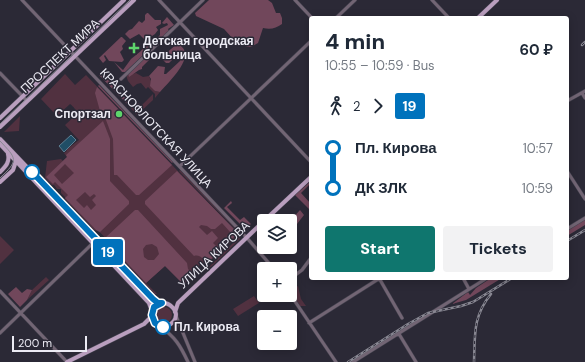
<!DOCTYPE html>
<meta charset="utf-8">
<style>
:root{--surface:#fff;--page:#f2f2f3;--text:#1f2937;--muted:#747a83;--accent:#0f766e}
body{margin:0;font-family:"DM Sans",sans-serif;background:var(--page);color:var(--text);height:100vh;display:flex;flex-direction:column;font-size:15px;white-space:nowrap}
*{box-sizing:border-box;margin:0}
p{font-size:13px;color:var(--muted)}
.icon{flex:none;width:22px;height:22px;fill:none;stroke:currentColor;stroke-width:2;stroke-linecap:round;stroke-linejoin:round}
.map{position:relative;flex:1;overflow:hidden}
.details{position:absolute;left:309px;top:16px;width:260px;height:264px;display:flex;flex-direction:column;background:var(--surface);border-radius:4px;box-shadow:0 2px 10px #0003}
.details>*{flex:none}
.badge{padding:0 8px;border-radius:3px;font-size:14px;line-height:26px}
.tools{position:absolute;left:257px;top:214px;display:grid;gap:8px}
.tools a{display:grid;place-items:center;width:40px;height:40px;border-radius:4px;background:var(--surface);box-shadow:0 2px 10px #0003;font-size:20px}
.scale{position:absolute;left:12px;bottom:10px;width:75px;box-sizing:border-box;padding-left:4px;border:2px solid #ecebf4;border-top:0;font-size:11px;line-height:14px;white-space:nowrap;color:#ecebf4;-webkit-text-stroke:3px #2b2936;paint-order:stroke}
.map>.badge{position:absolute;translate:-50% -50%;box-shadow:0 0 0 2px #fff}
.legs{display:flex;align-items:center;gap:6px;height:44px;padding:0 16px;font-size:13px}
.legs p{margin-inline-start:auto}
.summary{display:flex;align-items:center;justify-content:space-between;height:68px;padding:0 16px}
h1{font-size:22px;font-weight:800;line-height:30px}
.primary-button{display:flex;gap:8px;margin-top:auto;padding:8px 16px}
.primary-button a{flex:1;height:46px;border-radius:4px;background:var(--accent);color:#fff;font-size:16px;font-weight:800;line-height:46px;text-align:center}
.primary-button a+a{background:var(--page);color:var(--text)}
ul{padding:0 16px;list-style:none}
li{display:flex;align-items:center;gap:14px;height:40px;font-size:15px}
li i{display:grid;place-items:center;width:6px;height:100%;margin:0 5px;background:currentColor}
li i::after{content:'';width:10px;height:10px;margin:-5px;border:3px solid;border-radius:50%;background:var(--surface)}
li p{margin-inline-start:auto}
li:first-child i{background:linear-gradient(#0000 50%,currentColor 0)}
li:last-child i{background:linear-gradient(currentColor 50%,#0000 0)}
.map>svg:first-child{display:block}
</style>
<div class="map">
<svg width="585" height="362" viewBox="0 0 585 362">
<rect width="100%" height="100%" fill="#2b2936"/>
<path fill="#513140" d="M136 73 143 77 149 76 155 91 160 92 155 98V94L148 87 146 89 141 83 137 84 133 87 128 81 126 75 128 74H132Z
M65 74 75 85 86 75 239 235 209 262 202 263 194 270 195 274 185 283 183 282 182 283 165 266 146 283 157 294H155L107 243C106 237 100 231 94 230L65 199V197L61 193V189H57L54 185H52L45 178 47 161 61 159 63 161 67 157 64 153 67 151 66 150 79 140 65 125 78 113C74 108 75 108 70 104L57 116 41 99Z
M153 94V100L137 115 128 105 130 103 133 105 137 102 141 106Z
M20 116 19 131 4 132Z
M180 170 240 232 239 233 179 171Z
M0 236 14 250 0 264Z
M239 237 240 239 212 266 207 269Z
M46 277 49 280 27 300 32 290Z
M290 285 294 288 298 286 301 299 306 306H300L290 291Z
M254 296 259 303 238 316 233 309Z
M156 315a8 8 0 1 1 16 0a8 8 0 1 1-16 0Z"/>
<path fill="#71475b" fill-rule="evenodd" d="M209 0H268L272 3 276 13H280L282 18V24C276 28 271 30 263 28L258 43 251 47H247L234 40 224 29 196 16 195 13Z
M147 13H148L155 20H161V24L156 27 158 30 155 34 149 38V40L147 42 139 34 130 39 125 34 129 30 132 29 139 21 142 23 145 20V15Z
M167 17 174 25 168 29 169 31 125 72H122L114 62 123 70 131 59 141 51 143 48H145L151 40H155L160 35V29L168 25 167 23 164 24 162 23Z
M121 37H122L126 41 122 46 123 49 120 52 124 60 122 62 109 61 105 55 104 56 106 60 103 63 99 58Z
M178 43C181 46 185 49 185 53 187 65 167 84 160 92L155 91 150 86 151 79 149 76 158 66 165 67 164 74H166L180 61 179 56H176L169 63H166L162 59 164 55Z
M153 50 156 53 142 67V69L139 70 129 77 128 74Z
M102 73 130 103 128 105 99 75Z
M99 85 173 162 172 163 98 86Z
M97 87 172 165 139 195H136L117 175H114L113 139 106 120 108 116V113L106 110 100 111 95 93Z
M103 121 110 139V181L129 201V204L100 232 96 230 65 198 68 195 55 182 53 184 46 177 67 157 66 155ZM65 164 74 173 62 184 54 175ZM85 192 90 197 94 194 96 196 92 200 96 205 91 210 87 205 84 208 76 200Z
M177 171 238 233 207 263C203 259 200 254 194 256L145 204V201ZM222 223 231 233 217 247 213 243 218 238 212 231 207 235 199 227 201 225 207 226 211 229H215Z
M311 181V183L301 193 311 204V207L309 209 295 195Z
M231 201 232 203 227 207 240 220 244 217 251 224 245 229 224 208Z
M135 210H138L187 263 188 269 194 275 185 283 183 282 182 283 165 266 146 283 107 242 105 238ZM152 244 157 247 159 254 154 260H148L144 257 143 249 146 245Z
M300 210 304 215 290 233V221Z
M585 219V225L567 236V231Z
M491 278H502L466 300 452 304 468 292 470 295 476 288Z
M16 287 22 293 27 289 32 290 27 300 20 307 8 294Z"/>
<path fill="#204e66" stroke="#5d7d91" d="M71 135 76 140 64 152 59 146Z"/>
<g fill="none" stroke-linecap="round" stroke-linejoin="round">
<defs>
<path id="minor" d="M22 0 247 238 274 269
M159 0 311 162
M295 0 312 18
M432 0 449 18
M336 18 355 0
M0 73 27 101
M121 79 203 0
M582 93 585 98
M567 101 585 91
M180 166 311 41
M567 171 585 199
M567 229 585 218
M379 278 402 318
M463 278 469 289
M290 279 302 270 311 258
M0 291 67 362
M290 294 336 362
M176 316 195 362
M309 323 380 278
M160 327C175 336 181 347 188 362
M0 333 94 242
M399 334 416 362
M353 362 487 278"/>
<path id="major" d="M478 18 497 0
M0 118 124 0
M0 127 134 0
M0 139 153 299C160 304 166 301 171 306 183 315 171 331 157 325L152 318C151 310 155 305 162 303
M0 144 149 303 152 311
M0 172C6 166 10 162 8 154
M0 182 13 170 16 161
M264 221 311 177
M175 312 178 303 264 221
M67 362 144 324 152 316"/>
</defs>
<use href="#minor" stroke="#464451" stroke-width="4"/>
<use href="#major" stroke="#464451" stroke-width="5"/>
<use href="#minor" stroke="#726574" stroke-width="3"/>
<use href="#major" stroke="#b99ebe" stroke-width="4"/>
<path stroke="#888792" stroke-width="1" d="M0 124 130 0
M0 141C17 159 19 160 0 178"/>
<defs>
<path id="rail" d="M582 45 585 42
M567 241 585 230
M348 362 408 324 428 313 461 306 473 302 512 278
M474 362C475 334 473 316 491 294"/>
</defs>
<use href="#rail" stroke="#888792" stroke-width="2.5"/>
<use href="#rail" stroke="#2b2936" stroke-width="1" stroke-dasharray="3" stroke-linecap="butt"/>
</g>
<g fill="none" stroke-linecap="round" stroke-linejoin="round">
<defs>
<path id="line-1" d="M32 172 153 299 158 303H162L154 307 152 315 155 323 163 327"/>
</defs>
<use href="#line-1" stroke="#fff" stroke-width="9"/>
<use href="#line-1" stroke="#0072bc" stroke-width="6"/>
</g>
<g fill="#5ed56c" stroke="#2b2936" stroke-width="1.5">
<path d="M132 42h4v4h4v4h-4v4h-4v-4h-4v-4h4z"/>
<circle cx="119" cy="114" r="4"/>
</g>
<g fill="#fff" stroke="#0072bc" stroke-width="2">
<circle cx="32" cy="172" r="7"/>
<circle cx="163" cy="327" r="7"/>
</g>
<g text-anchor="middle" stroke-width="3" stroke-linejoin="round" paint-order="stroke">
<g font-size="12" font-weight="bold" fill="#ecebf4" stroke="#2b2936" text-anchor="start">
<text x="143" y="45">Детская городская<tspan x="143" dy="14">больница</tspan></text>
<text x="111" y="118" text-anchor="end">Спортзал</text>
</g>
<g font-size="12" fill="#ecebf4" stroke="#2b2936">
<text transform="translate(60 56) rotate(-43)" y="4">ПРОСПЕКТ МИРА</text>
<text transform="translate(156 128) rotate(47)" y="4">КРАСНОФЛОТСКАЯ УЛИЦА</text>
<text transform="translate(214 255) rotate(-43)" y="4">УЛИЦА КИРОВА</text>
</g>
<g font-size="12" font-weight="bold" fill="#ecebf4" stroke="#2b2936" text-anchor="start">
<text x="174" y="331">Пл. Кирова</text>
</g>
</g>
</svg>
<div class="tools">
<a><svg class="icon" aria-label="layers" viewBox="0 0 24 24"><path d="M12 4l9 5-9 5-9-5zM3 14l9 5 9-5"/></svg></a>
<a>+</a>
<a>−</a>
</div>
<div class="scale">200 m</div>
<b class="badge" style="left:108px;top:252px;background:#0072bc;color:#fff">19</b>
<section class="details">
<div class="summary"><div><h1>4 min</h1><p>10:55 – 10:59 · Bus</p></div><b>60 ₽</b></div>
<div class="legs"><svg class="icon" aria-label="walk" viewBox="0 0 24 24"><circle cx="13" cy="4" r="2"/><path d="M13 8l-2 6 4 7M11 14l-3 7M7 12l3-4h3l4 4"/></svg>2<svg class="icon" aria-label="forward" viewBox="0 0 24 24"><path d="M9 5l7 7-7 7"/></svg><b class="badge" style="background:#0072bc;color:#fff">19</b></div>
<ul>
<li><i style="color:#0072bc"></i><b>Пл. Кирова</b><p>10:57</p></li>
<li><i style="color:#0072bc"></i><b>ДК ЗЛК</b><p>10:59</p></li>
</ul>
<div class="primary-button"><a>Start</a><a>Tickets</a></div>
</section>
</div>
